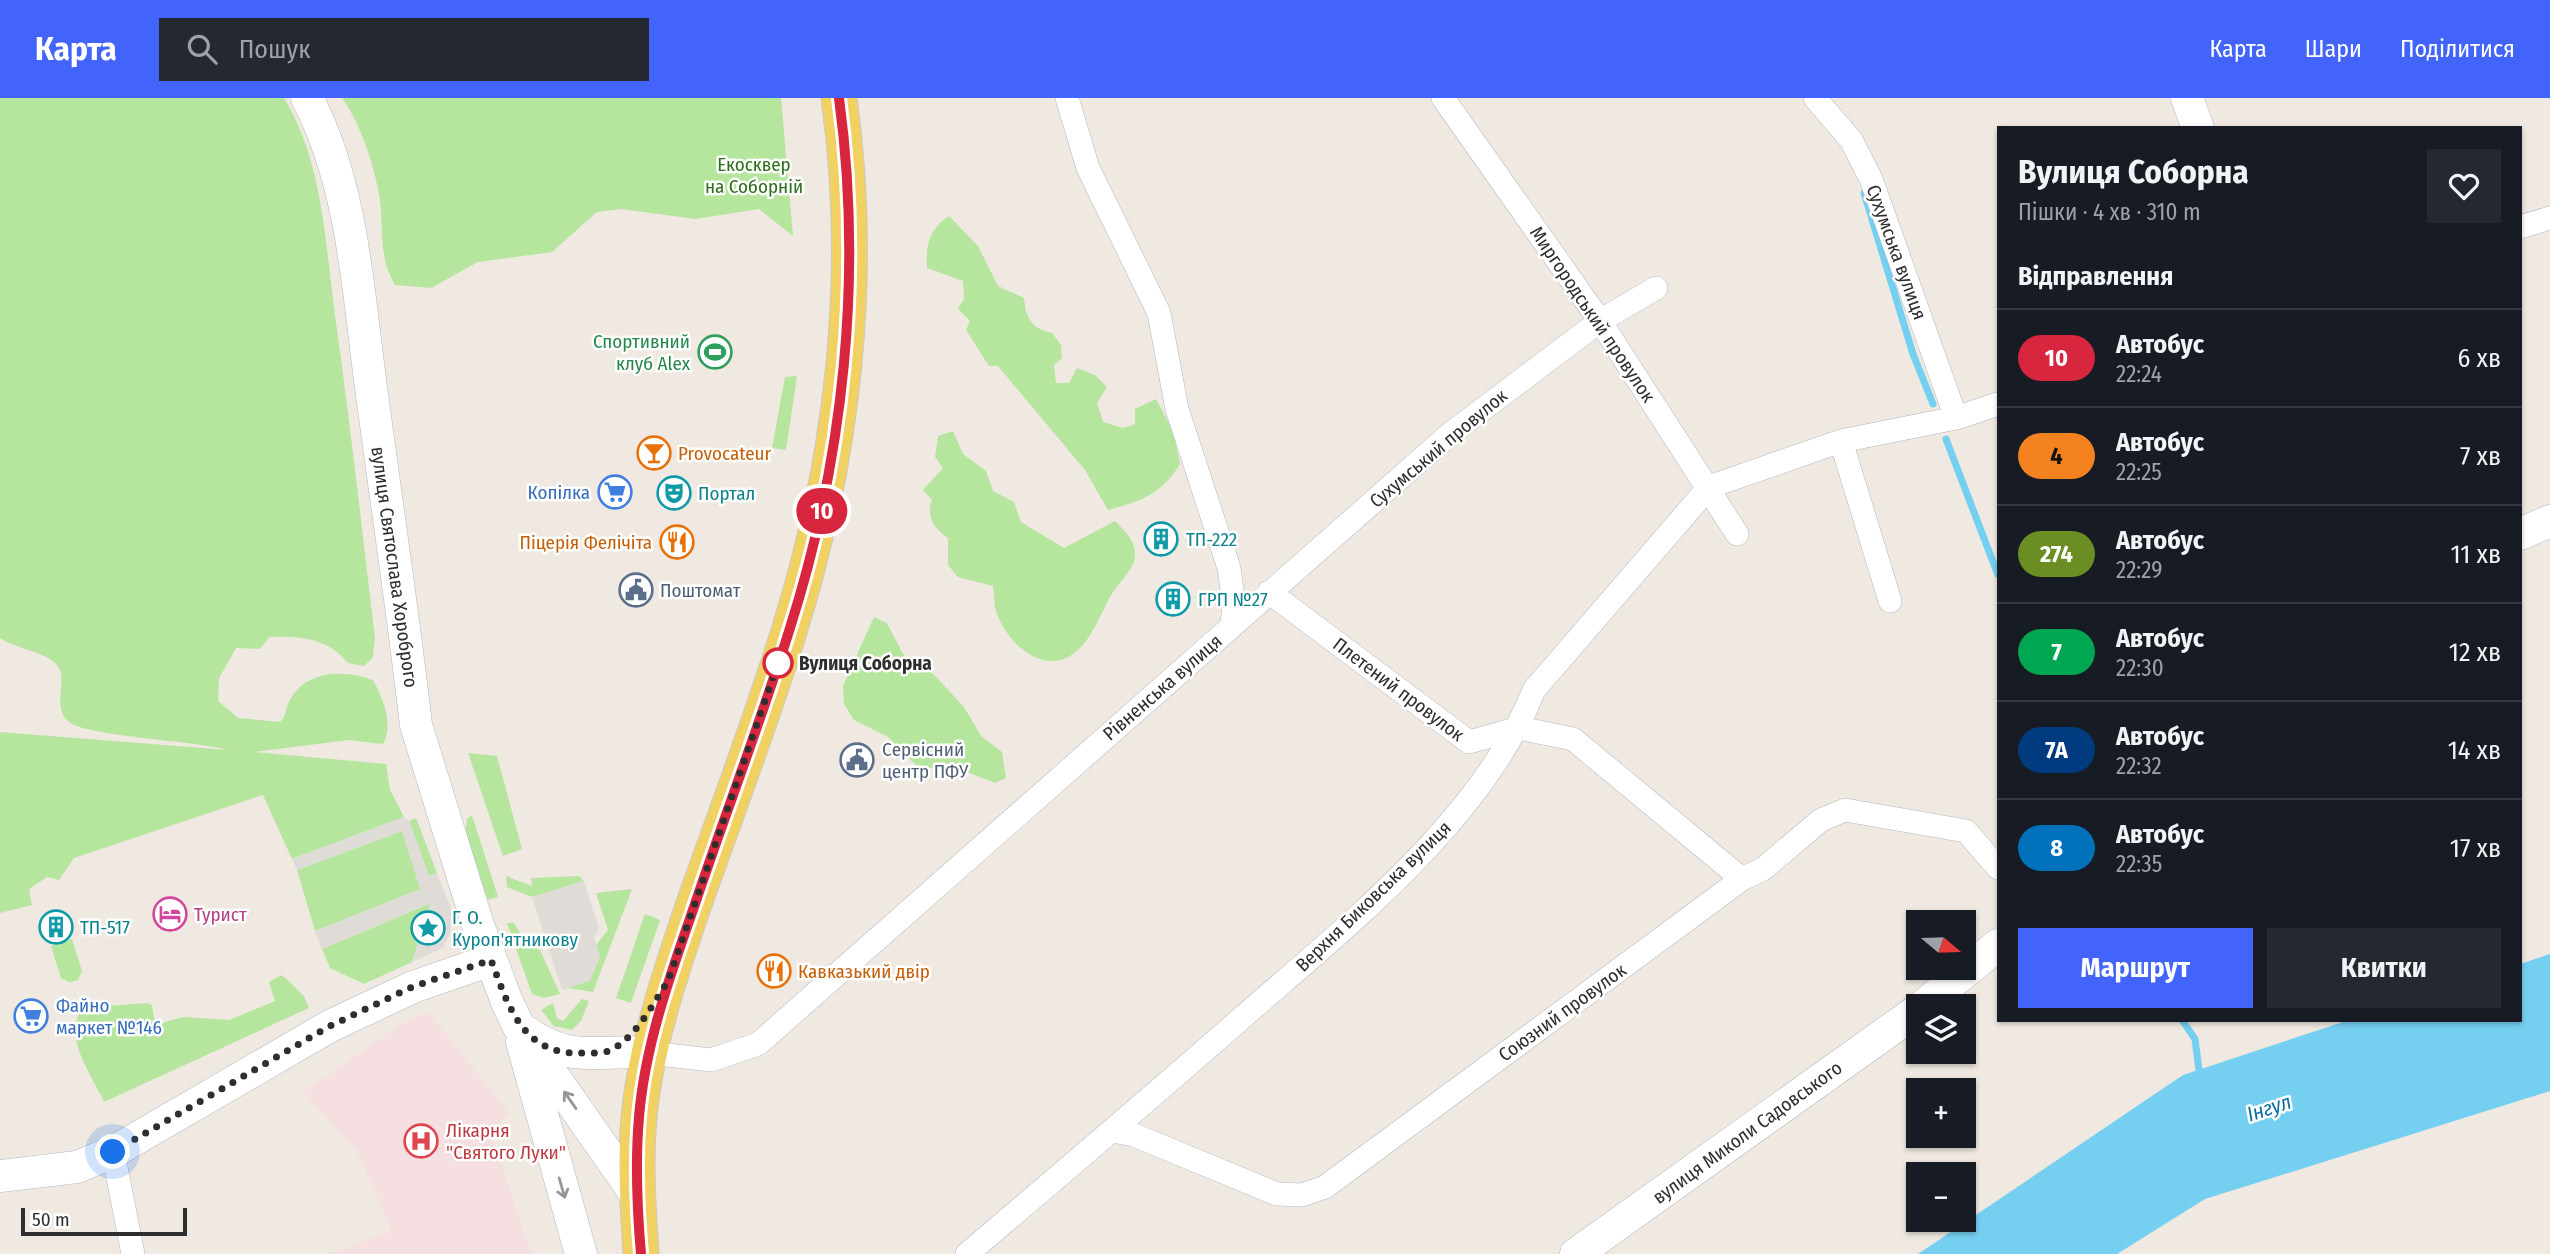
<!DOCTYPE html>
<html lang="uk">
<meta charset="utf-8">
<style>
:root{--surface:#171b24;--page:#242831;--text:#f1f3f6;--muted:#9ea1a6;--line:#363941;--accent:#4264fb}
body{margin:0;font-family:"Fira Sans Condensed",sans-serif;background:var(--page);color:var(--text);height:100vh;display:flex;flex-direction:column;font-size:26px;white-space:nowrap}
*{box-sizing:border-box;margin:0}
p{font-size:23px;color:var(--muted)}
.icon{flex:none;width:38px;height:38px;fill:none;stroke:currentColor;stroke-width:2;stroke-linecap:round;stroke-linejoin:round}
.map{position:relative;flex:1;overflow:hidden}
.sheet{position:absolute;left:1997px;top:28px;width:525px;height:896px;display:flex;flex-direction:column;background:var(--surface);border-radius:0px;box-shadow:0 2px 5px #0004}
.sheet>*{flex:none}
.badge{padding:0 14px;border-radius:23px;font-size:24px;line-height:46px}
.needle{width:46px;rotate:109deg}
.controls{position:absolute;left:1906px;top:812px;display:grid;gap:14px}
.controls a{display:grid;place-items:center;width:70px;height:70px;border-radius:0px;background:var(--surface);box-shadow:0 2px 5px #0004;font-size:35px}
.scale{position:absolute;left:21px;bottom:18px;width:166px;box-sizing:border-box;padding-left:7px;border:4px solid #2e2e2e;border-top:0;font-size:19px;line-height:24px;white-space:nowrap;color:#2e2e2e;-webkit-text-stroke:5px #fff;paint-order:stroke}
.you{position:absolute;width:35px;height:35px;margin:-18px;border:5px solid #fff;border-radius:50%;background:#1a73e8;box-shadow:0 0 0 10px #1a73e833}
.map>.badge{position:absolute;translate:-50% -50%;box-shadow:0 0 0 4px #fff}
h2{padding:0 21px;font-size:26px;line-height:63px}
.round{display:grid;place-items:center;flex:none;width:74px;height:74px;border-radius:0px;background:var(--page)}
.summary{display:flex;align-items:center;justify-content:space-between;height:119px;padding:0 21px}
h1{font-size:33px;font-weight:700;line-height:52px}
.cta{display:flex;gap:14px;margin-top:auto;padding:14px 21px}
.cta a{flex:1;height:80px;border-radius:0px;background:var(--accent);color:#fff;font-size:28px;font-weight:700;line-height:80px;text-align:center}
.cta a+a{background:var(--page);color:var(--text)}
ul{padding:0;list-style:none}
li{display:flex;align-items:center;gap:21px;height:98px;padding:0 21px;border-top:2px solid var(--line)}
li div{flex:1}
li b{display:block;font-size:26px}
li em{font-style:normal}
li .badge{min-width:77px;font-weight:700;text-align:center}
header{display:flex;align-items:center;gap:42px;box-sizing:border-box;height:98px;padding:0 35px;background:var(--accent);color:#fff}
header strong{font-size:33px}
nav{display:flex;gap:38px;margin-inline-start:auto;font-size:24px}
.search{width:490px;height:63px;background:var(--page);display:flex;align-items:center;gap:18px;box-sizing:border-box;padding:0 24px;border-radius:0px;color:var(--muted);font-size:26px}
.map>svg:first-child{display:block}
</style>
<header>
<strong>Карта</strong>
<div class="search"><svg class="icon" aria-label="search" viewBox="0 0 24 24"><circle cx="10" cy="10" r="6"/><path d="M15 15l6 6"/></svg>Пошук</div>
<nav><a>Карта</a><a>Шари</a><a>Поділитися</a></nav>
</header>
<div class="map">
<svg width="2550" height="1156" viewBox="0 0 2550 1156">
<rect width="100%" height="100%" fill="#efe9e1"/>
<path fill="#f5dfe0" d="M429 914 510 1016 490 1032 531 1156H328L392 1133 357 1053 303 994 403 925Z"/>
<path fill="#b6e59e" d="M0 0H284C323 64 325 143 335 217 350 324 362 432 375 540L373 559 364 568 348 565C327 540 301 538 269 539L260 551 236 550 219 580 218 603 238 620 280 624C287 618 285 611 289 604 304 572 344 571 373 582 383 600 394 627 383 646L349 642 253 654 386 666 390 692 404 719 292 761 263 697 74 760 59 782 47 779 29 791 32 807 0 815V634L228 652C197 643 85 638 69 624 49 607 72 579 54 564 39 552 16 551 0 540Z
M342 0H781L793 138 759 111 695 121 621 111 597 114 552 154 478 164 431 190 395 187C378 158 384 134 380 102 375 70 361 26 342 0Z
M949 118 978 148 998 188 1024 200C1026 221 1031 230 1052 235L1061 247 1062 260 1054 267 1056 285H1069L1077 270 1095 277 1107 289 1097 305 1103 324 1123 330 1135 326V311L1156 301 1173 333 1180 366C1161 397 1141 403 1108 412L1085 372 998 268H989L966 232 970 223 958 211 964 201 963 183 927 170C926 147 929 131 949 118Z
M797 278 786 352 772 350 785 279Z
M953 333 963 356 986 373 993 393 1014 404 1021 424 1064 450 1115 423C1123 431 1134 441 1135 454 1136 469 1123 480 1115 491 1100 513 1094 543 1070 558 1038 577 1002 539 995 509 994 502 994 495 993 488L958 479 948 467V440C934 430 926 420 932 402L923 392 943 370 935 359 938 338Z
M874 519 887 525 903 556 913 565 925 567 964 609 981 638 1002 654 1006 680 995 685 944 665 922 673 888 639 854 622 844 606 843 588Z
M468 655 497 658 522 751 503 758Z
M472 717 498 799 488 802 465 737 467 721Z
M416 720 437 775 429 778 409 723Z
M402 733 421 791 315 833 297 772Z
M506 778 532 788 531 780 579 778 584 783 532 799 507 789Z
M632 791 593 894 568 890 590 882 600 859 596 847 608 832 596 795Z
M431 805 412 864 364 886 330 870 322 851Z
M645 816 660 822 631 905 616 900Z
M507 825H514L526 845 540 852 560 896 544 900 532 896Z
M72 841 82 873 78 882 69 884 61 880 51 848Z
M282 877 304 898 309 910 104 1004C92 977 61 937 83 910L147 905 152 907 154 920 161 925 184 919 229 922 275 903 269 884Z
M582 901 589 903 581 923 572 932 554 928 541 912 553 905 557 920 563 923Z"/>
<path fill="#dfdcd8" d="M404 719 409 723 429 778 437 775 453 816 450 835 443 850 412 864 430 805 322 851 315 833 420 791 402 733 297 772 292 761Z
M584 783 599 830 594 839 600 858 590 883 562 892 532 799Z"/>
<path fill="#75cff0" d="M2550 856V993L2205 1101 2117 1156H1918L2183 977 2349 922H2520V866Z"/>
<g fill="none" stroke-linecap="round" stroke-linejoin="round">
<path stroke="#75cff0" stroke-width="7" d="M1864 95 1913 256 1933 306
M1946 341 1998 477
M2182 922 2195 941 2200 980"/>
<defs>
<path id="street" d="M1067 0 1088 70 1159 215 1177 311 1229 470 1234 506 1232 527
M1443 0 1600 223 1737 436
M1815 0 1851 42 1871 81 1956 320
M2520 129 2550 120
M1841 343 1890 503
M1269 494 1469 644 1519 630 1573 641 1742 781
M650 955 711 962 758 946 1450 336 1600 223 1656 190
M1112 1033 1134 1037 1277 1096 1302 1097 1325 1089 1742 781 1763 771 1821 722 1845 712 1966 733 1998 770
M113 1054 133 1156
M967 1156C1060 1077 1153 998 1244 918 1347 828 1483 721 1534 592L1709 389 1841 343 1956 320 1998 306"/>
<path id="secondary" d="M307 0C353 87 358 193 371 289 386 402 403 514 416 627L477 824 507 904 519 929 637 1098
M2187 0 2198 30
M2520 436 2550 423
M1923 908 1998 847
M526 934C572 966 598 951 650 955
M522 944 581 1156
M0 1078 77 1069 113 1054 330 928 413 889 491 862
M1576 1156 1918 912"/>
<path id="primary" d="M641 1156C638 1110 635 1065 639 1019 646 944 672 871 696 800 728 710 762 621 790 530 843 360 864 177 839 0"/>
</defs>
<use href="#street" stroke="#b4b7c1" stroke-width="24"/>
<use href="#secondary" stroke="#b4b7c1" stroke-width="33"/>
<use href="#primary" stroke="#c9c9c9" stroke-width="37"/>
<use href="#street" stroke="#fff" stroke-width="23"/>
<use href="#secondary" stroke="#fff" stroke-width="32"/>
<use href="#primary" stroke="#f2d163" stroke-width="35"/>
</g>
<defs><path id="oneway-shaft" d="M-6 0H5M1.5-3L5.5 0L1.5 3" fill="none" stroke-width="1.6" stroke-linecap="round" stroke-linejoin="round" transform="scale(1.75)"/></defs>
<g stroke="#969696">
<use href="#oneway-shaft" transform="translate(570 1002) rotate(-125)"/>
<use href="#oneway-shaft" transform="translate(562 1090) rotate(74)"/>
</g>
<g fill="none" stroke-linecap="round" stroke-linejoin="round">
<defs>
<path id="line" d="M641 1156C637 1110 635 1065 639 1019 645 946 671 875 695 806 726 714 761 623 790 530 844 360 863 177 839 0"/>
</defs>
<use href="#line" stroke="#fff" stroke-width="16"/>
<use href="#line" stroke="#d7263d" stroke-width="10"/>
<path stroke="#2e2e2e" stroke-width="7" stroke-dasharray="0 12.6" d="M113 1054 330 928 412 889 491 862C508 907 522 957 581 955 590 955 606 956 613 951 637 937 653 906 668 883L778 565"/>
</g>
<defs>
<symbol id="stadium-ring" viewBox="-11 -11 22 22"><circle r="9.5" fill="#fff" stroke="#2e9e5b" stroke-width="1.5"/><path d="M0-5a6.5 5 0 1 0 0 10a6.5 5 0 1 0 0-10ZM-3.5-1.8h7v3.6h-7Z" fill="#2e9e5b"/></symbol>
<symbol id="bar-ring" viewBox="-11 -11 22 22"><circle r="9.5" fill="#fff" stroke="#e8710a" stroke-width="1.5"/><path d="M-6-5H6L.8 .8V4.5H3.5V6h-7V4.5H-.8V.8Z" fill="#e8710a"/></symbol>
<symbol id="supermarket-ring" viewBox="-11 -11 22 22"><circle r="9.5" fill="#fff" stroke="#3f7fe0" stroke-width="1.5"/><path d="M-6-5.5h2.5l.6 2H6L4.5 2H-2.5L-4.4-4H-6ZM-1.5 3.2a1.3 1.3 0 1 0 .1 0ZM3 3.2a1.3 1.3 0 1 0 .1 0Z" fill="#3f7fe0"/></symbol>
<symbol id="theatre-ring" viewBox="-11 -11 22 22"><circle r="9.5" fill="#fff" stroke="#0f9aa8" stroke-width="1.5"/><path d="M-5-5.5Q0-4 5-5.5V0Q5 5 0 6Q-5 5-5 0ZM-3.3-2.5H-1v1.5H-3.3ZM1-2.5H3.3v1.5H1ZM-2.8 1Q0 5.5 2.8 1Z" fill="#0f9aa8"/></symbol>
<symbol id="building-ring" viewBox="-11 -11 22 22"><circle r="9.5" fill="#fff" stroke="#0f9aa8" stroke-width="1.5"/><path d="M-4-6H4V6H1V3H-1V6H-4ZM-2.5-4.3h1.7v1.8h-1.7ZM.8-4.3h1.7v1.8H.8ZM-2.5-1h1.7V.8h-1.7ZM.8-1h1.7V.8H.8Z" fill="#0f9aa8"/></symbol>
<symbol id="restaurant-ring" viewBox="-11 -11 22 22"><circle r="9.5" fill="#fff" stroke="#e8710a" stroke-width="1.5"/><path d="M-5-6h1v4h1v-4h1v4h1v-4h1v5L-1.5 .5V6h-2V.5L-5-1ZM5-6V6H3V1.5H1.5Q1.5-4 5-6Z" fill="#e8710a"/></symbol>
<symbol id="civic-ring" viewBox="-11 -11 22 22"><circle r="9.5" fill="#fff" stroke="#5c6f8a" stroke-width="1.5"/><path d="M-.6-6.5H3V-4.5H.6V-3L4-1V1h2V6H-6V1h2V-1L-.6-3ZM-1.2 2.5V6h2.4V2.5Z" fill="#5c6f8a"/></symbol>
<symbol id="hotel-ring" viewBox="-11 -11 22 22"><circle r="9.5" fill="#fff" stroke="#d1479c" stroke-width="1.5"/><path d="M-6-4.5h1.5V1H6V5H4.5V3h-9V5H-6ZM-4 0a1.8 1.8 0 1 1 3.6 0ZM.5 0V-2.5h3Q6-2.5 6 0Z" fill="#d1479c"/></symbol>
<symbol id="sight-ring" viewBox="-11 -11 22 22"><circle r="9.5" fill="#fff" stroke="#0f9aa8" stroke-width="1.5"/><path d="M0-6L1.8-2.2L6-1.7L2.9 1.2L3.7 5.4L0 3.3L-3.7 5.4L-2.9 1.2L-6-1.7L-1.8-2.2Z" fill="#0f9aa8"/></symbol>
<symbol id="hospital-ring" viewBox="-11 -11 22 22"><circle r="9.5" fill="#fff" stroke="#e0444e" stroke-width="1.5"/><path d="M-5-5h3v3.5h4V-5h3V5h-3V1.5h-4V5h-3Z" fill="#e0444e"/></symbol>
</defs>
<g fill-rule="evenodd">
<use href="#stadium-ring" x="696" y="235" width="38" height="38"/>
<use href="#bar-ring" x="635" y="336" width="38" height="38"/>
<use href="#supermarket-ring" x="596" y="375" width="38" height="38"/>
<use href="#theatre-ring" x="655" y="376" width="38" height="38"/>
<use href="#building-ring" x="1142" y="422" width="38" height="38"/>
<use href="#restaurant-ring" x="658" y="425" width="38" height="38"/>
<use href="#civic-ring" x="617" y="473" width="38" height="38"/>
<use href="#building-ring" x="1154" y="482" width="38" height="38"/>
<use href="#civic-ring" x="838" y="643" width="38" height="38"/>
<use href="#hotel-ring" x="151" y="797" width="38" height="38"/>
<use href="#building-ring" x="37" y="810" width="38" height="38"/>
<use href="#sight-ring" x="409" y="811" width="38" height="38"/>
<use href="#restaurant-ring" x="755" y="854" width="38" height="38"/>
<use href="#supermarket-ring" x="12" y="899" width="38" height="38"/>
<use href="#hospital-ring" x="402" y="1024" width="38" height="38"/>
</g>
<circle fill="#fff" stroke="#d7263d" stroke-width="3.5" cx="778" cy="565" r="14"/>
<g text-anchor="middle" stroke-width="5" stroke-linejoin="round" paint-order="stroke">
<g font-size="19" fill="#2c6e1b" stroke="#fff">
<text x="754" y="73">Екосквер<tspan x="754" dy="22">на Соборній</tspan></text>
</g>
<g font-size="19" fill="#2e2e2e" stroke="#fff">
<text transform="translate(1897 154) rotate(70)" y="7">Сухумська вулиця</text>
<text transform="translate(1593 216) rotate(56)" y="7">Миргородський провулок</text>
<text transform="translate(1438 350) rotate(-40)" y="7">Сухумський провулок</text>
<text transform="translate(395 469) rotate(82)" y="7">вулиця Святослава Хороброго</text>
<text transform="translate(1162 589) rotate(-41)" y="7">Рівненська вулиця</text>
<text transform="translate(1399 591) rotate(37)" y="7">Плетений провулок</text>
<text transform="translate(1373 798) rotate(-44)" y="7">Верхня Биковська вулиця</text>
<text transform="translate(1562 914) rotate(-36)" y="7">Союзний провулок</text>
<text transform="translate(1747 1034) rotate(-36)" y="7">вулиця Миколи Садовського</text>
</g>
<g font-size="19" fill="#27864d" stroke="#fff" text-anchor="end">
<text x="690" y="250">Спортивний<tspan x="690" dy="22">клуб Alex</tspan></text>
</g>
<g font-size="19" fill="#c56008" stroke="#fff" text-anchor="start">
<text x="678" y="362">Provocateur</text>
<text x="652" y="451" text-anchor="end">Піцерія Фелічіта</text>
<text x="798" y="880">Кавказький двір</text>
</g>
<g font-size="19" fill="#366cbe" stroke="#fff" text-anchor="end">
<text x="590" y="401">Копілка</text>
<text x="56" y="914" text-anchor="start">Файно<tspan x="56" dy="22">маркет №146</tspan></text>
</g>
<g font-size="19" fill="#0d838f" stroke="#fff" text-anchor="start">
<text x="698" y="402">Портал</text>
<text x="1186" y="448">ТП-222</text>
<text x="1198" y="508">ГРП №27</text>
<text x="452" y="826">Г. О.<tspan x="452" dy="22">Куроп'ятникову</tspan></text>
<text x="80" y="836">ТП-517</text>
</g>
<g font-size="19" fill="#4e5e75" stroke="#fff" text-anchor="start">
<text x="660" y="499">Поштомат</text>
<text x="882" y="658">Cервісний<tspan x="882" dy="22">центр ПФУ</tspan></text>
</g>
<g font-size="19" font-weight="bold" fill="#2e2e2e" stroke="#fff" text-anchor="start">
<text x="799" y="572">Вулиця Соборна</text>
</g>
<g font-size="19" fill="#b23c85" stroke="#fff" text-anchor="start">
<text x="194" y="823">Турист</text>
</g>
<g font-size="19" fill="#be3a42" stroke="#fff" text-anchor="start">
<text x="446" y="1039">Лікарня<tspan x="446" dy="22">"Святого Луки"</tspan></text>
</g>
<g font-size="21" font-style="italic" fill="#0d6fa3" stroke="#fff">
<text transform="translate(2269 1010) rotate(-18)" y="7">Інгул</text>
</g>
</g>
</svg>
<div class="controls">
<a><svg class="needle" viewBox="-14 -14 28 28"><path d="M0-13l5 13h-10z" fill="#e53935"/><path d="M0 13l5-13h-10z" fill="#9ea1a6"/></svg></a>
<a><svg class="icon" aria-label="layers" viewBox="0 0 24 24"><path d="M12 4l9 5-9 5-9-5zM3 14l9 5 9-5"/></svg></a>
<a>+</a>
<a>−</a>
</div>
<div class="scale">50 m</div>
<div class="you" style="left:113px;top:1054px"></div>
<b class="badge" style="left:822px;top:413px;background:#d7263d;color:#fff">10</b>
<section class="sheet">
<div class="summary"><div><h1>Вулиця Соборна</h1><p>Пішки · 4 хв · 310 m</p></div><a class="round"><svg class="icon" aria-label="heart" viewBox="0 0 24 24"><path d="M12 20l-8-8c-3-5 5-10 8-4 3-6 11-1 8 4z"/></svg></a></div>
<h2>Відправлення</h2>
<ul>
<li><span class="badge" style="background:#d7263d;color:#fff">10</span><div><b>Автобус</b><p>22:24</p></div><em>6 хв</em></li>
<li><span class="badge" style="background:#f58220;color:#111">4</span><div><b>Автобус</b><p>22:25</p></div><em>7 хв</em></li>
<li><span class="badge" style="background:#6b8e23;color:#fff">274</span><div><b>Автобус</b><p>22:29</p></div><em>11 хв</em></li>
<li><span class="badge" style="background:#00a651;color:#fff">7</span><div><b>Автобус</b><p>22:30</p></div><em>12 хв</em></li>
<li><span class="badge" style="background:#003b80;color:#fff">7А</span><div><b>Автобус</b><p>22:32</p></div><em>14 хв</em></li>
<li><span class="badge" style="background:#0072bc;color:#fff">8</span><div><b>Автобус</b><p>22:35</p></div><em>17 хв</em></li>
</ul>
<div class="cta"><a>Маршрут</a><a>Квитки</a></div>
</section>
</div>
